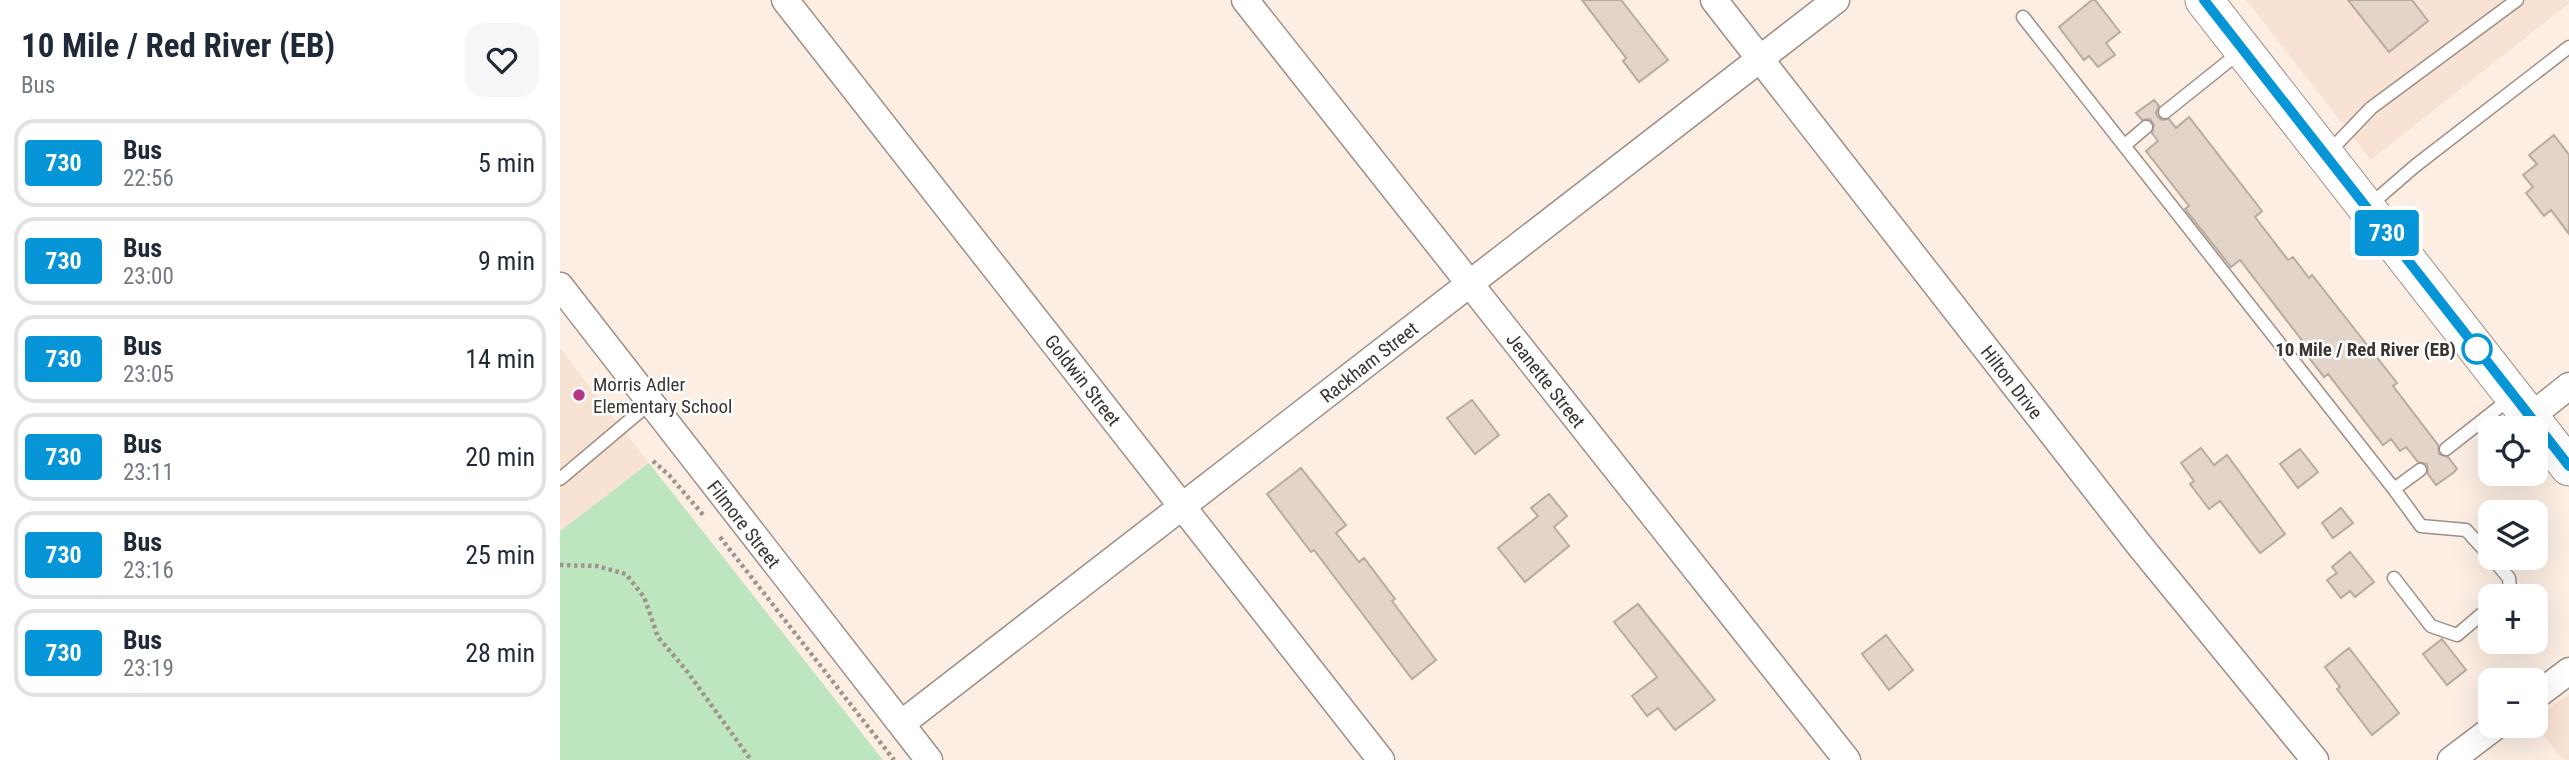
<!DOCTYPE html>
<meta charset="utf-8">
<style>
:root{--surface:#fff;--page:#f6f6f7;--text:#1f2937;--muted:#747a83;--line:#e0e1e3}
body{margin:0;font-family:"Roboto Condensed",sans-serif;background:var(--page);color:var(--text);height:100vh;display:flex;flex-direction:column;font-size:26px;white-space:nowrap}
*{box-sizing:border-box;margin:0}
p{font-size:23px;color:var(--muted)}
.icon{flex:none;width:38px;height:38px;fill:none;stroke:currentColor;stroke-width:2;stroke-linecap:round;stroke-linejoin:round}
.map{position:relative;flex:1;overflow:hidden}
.side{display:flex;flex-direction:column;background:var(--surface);width:560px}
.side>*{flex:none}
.badge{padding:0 14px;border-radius:5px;font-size:24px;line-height:46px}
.buttons{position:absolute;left:1918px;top:416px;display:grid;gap:14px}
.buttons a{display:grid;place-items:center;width:70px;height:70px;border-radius:14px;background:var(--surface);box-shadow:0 7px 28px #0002;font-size:35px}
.map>.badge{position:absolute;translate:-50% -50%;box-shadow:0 0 0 4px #fff}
.round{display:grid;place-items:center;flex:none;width:74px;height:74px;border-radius:21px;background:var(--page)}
.head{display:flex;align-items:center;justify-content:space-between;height:119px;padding:0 21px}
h1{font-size:33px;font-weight:700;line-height:52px}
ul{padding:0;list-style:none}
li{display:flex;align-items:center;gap:21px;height:88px;margin:0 14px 10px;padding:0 7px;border:4px solid var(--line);border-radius:21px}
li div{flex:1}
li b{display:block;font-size:26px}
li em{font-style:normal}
li .badge{min-width:77px;font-weight:700;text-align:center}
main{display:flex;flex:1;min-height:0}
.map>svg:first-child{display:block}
</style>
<main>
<section class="side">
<div class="head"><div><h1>10 Mile / Red River (EB)</h1><p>Bus</p></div><a class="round"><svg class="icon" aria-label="heart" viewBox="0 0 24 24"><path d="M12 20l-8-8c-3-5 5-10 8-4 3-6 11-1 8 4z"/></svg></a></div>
<ul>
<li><span class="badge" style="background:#0696d7;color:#fff">730</span><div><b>Bus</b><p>22:56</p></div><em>5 min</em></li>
<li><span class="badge" style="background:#0696d7;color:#fff">730</span><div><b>Bus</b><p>23:00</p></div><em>9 min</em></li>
<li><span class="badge" style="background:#0696d7;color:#fff">730</span><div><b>Bus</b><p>23:05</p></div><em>14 min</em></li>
<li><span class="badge" style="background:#0696d7;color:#fff">730</span><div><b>Bus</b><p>23:11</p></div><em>20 min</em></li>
<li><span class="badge" style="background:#0696d7;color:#fff">730</span><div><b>Bus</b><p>23:16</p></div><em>25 min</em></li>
<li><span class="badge" style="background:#0696d7;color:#fff">730</span><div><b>Bus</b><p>23:19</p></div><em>28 min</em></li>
</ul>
</section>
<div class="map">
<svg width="2009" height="760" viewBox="0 0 2009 760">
<rect width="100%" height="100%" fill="#fdeee3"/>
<path fill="#f8e2d3" d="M1686 0H2009V3L1811 160Z
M0 348 89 463 0 531Z
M2009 694V760H2003L1976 725V719Z"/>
<path fill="#bde6be" d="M89 463 323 760H0V531Z"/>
<path fill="#e3d4ca" stroke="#b8aaa0" stroke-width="2" d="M1022 0H1061L1108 60 1079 82 1063 61 1066 58Z
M1532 0H1535L1560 32 1546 43 1555 55 1538 67 1529 56 1524 60 1499 27Z
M1788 0H1852L1868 21 1829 52Z
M1594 100 1599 106 1596 113 1598 117 1602 120 1609 119 1616 128 1629 117 1702 211 1695 217 1728 260 1733 257 1749 278 1752 275 1837 383 1833 386 1878 445 1879 454 1888 457 1897 469 1893 473 1876 485 1868 474 1867 464 1858 462 1846 447 1840 451 1831 439 1823 445 1768 374 1764 377 1740 346 1744 343 1680 260 1671 267 1625 209 1629 206 1586 151 1598 141 1592 133 1594 125 1590 119 1582 120 1576 113Z
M1994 135 2009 155V234L1991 210 1984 216 1966 193 1973 187 1963 175 1977 164 1969 155Z
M912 400 939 435 915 454 887 418Z
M1641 448 1654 465 1667 455 1725 534 1700 553 1660 501 1649 509 1630 484 1634 481 1621 463Z
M1740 449 1758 472 1738 488 1720 464Z
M741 468 786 525 776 533 799 562 804 558 835 599 832 601 876 660 852 679 754 550 751 552 707 494Z
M989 494 1007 516 994 527 1009 546 965 582 938 548 978 516 971 508Z
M1781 508 1793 523 1773 538 1762 523Z
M1790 552 1814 582 1795 597 1790 591 1781 598 1767 580 1777 573 1772 567Z
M1078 604 1155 700 1115 730 1098 708 1087 716 1072 696 1097 677 1054 622Z
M1326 635 1353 670 1329 690 1302 654Z
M1882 639 1906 670 1887 685 1863 654Z
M1789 648 1839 713 1812 735 1777 689 1780 687 1765 667Z"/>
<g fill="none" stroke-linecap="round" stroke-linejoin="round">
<defs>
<path id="lane" d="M1463 17 1834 489 1860 470
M1605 112 1680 52
M1565 145 1586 127
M1767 154 1811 108 1957 0
M1810 205 1855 166 2009 47
M1886 449 1951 398
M0 479 90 403
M1834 489 1861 526 1906 530 1930 556
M1932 558 1949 578 1950 591 1943 597
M1834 578 1871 626 1897 635 1930 607"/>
<path id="street" d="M225 0 821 760
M685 0 1287 760
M1154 0 1580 546 1755 760
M0 286 369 760
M1970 417 2009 386
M1976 696 2009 671
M341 724 1276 0
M1891 760 1936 726"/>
<path id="secondary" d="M1644 0 2009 467"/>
</defs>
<use href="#lane" stroke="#9d8f86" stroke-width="15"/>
<use href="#street" stroke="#9d8f86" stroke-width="29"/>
<use href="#secondary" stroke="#9d8f86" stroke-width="39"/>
<path stroke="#9e948d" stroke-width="4.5" stroke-dasharray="3.5 3.5" stroke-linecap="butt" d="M93 461 109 475 144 516
M160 537 334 760
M0 565 37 566 66 574 84 597 98 637 126 670 191 760"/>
<use href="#lane" stroke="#fff" stroke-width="12"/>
<use href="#street" stroke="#fff" stroke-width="26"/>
<use href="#secondary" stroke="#fff" stroke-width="37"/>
</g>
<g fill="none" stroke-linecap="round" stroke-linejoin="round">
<defs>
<path id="line" d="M1644 0 2009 466"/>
</defs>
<use href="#line" stroke="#fff" stroke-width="16"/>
<use href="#line" stroke="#0696d7" stroke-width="10"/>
</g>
<circle fill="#fff" stroke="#0696d7" stroke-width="3.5" cx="1917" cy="349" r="14"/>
<circle fill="#b53786" stroke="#fefefe" stroke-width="2.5" cx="19" cy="395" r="7"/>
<g text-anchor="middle" stroke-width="5" stroke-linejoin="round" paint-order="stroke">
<g font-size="19" font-weight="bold" fill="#3a3531" stroke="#fefefe" text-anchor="end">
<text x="1896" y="356">10 Mile / Red River (EB)</text>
</g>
<g font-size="19" fill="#3a3531" stroke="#fefefe">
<text transform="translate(809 362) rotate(-38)" y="7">Rackham Street</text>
<text transform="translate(523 380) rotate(52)" y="7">Goldwin Street</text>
<text transform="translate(986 380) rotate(52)" y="7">Jeanette Street</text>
<text transform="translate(1452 382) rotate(52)" y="7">Hilton Drive</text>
<text transform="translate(184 524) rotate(52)" y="7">Filmore Street</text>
</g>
<g font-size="19" fill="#3a3531" stroke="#fefefe" text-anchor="start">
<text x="33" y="391">Morris Adler<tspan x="33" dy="22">Elementary School</tspan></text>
</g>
</g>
</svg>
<div class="buttons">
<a><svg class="icon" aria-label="locate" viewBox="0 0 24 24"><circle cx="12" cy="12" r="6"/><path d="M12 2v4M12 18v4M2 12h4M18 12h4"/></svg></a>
<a><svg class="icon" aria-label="layers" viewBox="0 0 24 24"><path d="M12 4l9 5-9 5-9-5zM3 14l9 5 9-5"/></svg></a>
<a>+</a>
<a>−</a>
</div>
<b class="badge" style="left:1827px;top:233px;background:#0696d7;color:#fff">730</b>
</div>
</main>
